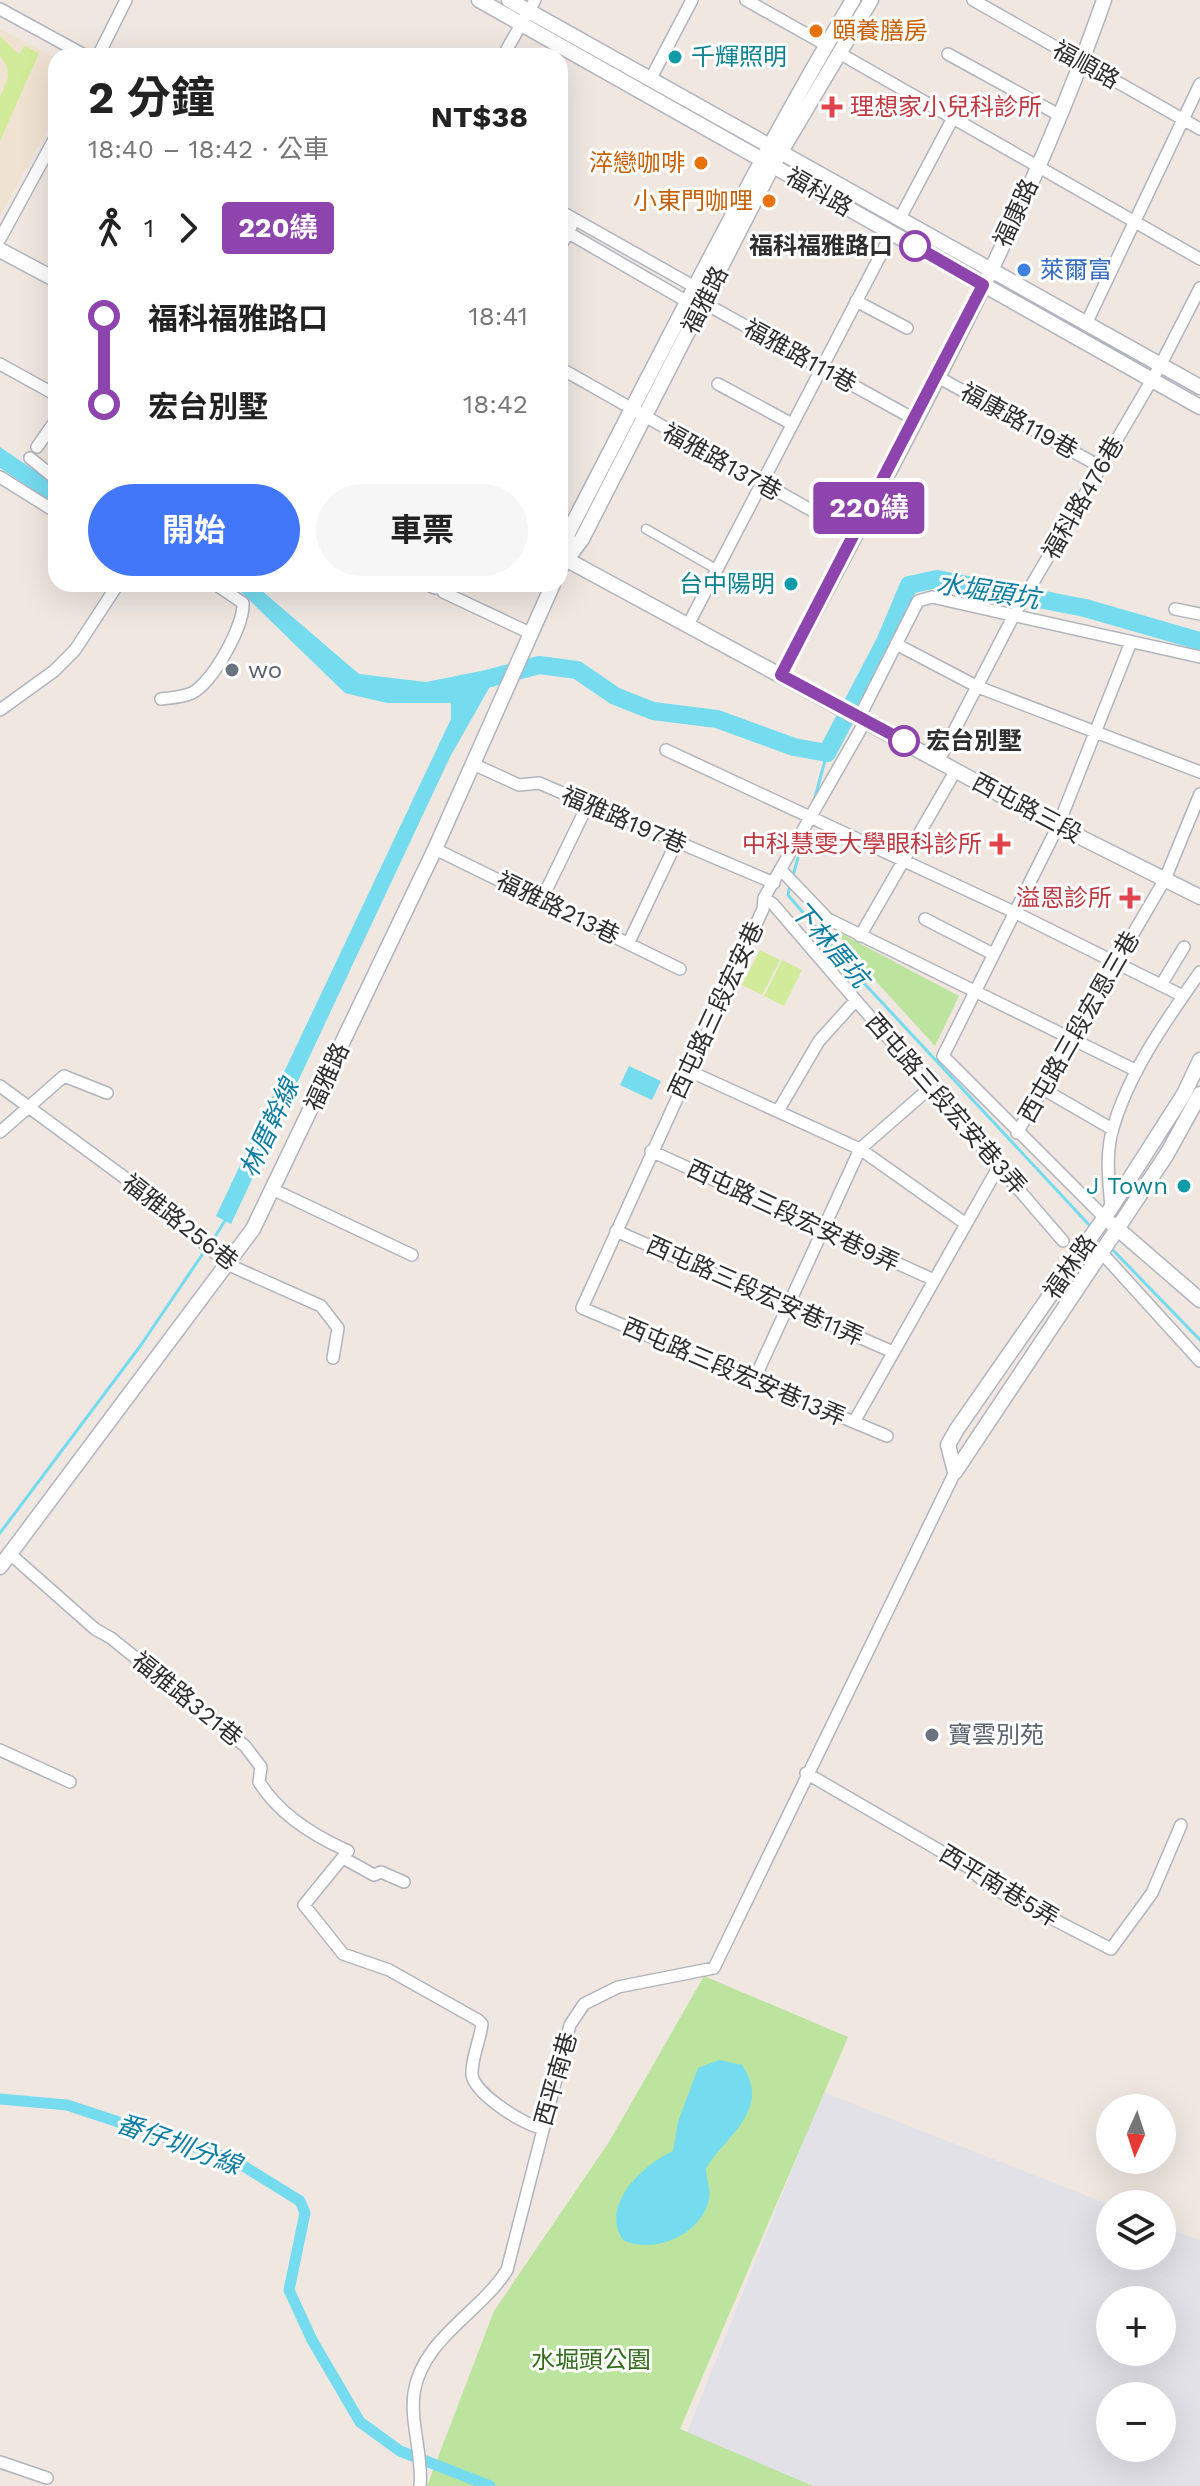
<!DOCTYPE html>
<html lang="zh-TW">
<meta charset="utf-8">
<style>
:root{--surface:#fff;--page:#f6f6f6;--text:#222;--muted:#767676;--accent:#4377f9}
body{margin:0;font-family:"Work Sans","Noto Sans TC",sans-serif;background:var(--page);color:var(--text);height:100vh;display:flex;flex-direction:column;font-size:30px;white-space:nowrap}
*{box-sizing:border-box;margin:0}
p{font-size:26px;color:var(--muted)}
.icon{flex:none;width:44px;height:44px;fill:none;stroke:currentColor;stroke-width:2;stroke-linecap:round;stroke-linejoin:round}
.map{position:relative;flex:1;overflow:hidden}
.drawer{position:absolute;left:48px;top:48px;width:520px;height:544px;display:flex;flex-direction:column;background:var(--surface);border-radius:24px;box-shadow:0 8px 32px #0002}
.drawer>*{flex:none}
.badge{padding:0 16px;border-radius:6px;font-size:28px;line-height:52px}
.needle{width:52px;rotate:183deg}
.controls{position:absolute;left:1096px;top:2094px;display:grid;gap:16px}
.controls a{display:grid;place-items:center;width:80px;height:80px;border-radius:50%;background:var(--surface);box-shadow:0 8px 32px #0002;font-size:40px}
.map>.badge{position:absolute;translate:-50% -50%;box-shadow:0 0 0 4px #fff}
.legs{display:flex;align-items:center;gap:12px;height:88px;padding:0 40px;font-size:26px}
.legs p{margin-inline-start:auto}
.headline{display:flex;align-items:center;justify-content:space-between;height:136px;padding:0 40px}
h1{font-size:44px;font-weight:700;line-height:60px}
.action{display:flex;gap:16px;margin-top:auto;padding:16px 40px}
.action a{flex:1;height:92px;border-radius:48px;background:var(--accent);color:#fff;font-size:32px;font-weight:700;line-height:92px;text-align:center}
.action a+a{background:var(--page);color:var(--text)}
ul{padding:0 40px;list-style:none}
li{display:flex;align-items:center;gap:28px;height:88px;font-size:30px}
li i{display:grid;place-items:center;width:12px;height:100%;margin:0 10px;background:currentColor}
li i::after{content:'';width:20px;height:20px;margin:-10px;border:6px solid;border-radius:50%;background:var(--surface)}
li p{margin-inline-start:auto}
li:first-child i{background:linear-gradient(#0000 50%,currentColor 0)}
li:last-child i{background:linear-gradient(currentColor 50%,#0000 0)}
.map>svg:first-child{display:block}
</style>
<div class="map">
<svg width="1200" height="2486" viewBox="0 0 1200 2486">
<rect width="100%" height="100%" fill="#efe7e0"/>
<path fill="#e2e1e8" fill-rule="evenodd" d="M823 2092 1110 2205V2256H1162V2226L1200 2241V2486H804L687 2433ZM1110 2300H1162V2352H1110ZM1110 2396H1162V2448H1110Z"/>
<path fill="#f0e2d1" d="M0 29 56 58V113L0 216Z"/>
<path fill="#bde49e" d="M842 934 959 996 935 1046 842 944Z
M704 1976 848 2037 680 2429 813 2486H427L494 2311 609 2142Z"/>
<path fill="#d1eb9a" d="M0 36 19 54 25 46 39 53 0 141V98L8 77 7 66 0 55Z
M760 950 780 960 762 995 742 985Z
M782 960 802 970 784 1006 764 996Z"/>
<path fill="#75dbef" d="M0 447 56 485V505L0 468Z
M224 584H254L359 674 426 682 501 667 450 757 231 1224 216 1216 451 719V703H387L345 693 241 592Z
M629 1066 661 1081 652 1100 620 1085Z
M719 2060 742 2065C772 2109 727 2135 706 2168 706 2179 711 2188 709 2199 702 2235 653 2255 623 2240 599 2205 644 2164 673 2151L678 2122 698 2068Z"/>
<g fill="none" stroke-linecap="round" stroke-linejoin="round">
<path stroke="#75dbef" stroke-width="3" d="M814 801 827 753
M792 879 803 840
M790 886 788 895 861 980 1092 1228
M211 1243 226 1219
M1111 1248 1200 1340
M0 1533 141 1345 206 1249"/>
<path stroke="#75dbef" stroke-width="11" d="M0 2099 67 2105 234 2160 300 2201 305 2213 289 2290 312 2340 360 2422 400 2451 490 2486"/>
<path stroke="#75dbef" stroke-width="18" d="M472 683 539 665 577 670 615 696 653 711 717 719 794 747 827 753 885 642 909 585 937 579 1085 608 1200 641"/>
<defs>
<path id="pedestrian" d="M646 529 716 569"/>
<path id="minor" d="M746 0 826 45
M973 0 1200 129
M0 9 86 56
M839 53 1200 259
M948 54 1059 115
M98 56 126 0
M503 56 535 0
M650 80 692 0
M560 211 693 286 704 303 914 419
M899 220 953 118
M560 228 686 301
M0 239 56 136
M560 247 571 227
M856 301 907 328
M1086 324 1200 84
M0 364 56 395
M560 368 855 535
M936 376 1101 467
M718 384 792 424
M37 447 56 420
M30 458 56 479
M0 477 56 512
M426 584 435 588
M443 592 530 633
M1175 609 1200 614
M688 625 892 233
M896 644 978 687 1200 772
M161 699C171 698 183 697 192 693 213 682 244 626 243 603L215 584
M0 710 54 671 75 650 118 584
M860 716 918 601 932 597 1200 657
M866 720 764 898 763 909 582 1308 887 1436
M666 750 1014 912 1183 996
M939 760 1014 615 1160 366 1200 288
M473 764 519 785 539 783 774 883
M435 849 680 969
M782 871 828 919 1137 1071
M764 898 773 904 1063 1241
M542 899 588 804
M925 919 993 954
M860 936 956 770
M629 942 676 843
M1161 985 1184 947
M687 1070 860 1149 966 1224
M0 1086 140 1189 229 1265 321 1306 338 1328 333 1358
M1043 1089 1112 1129
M778 1111 819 1041 856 1000
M0 1132 64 1076 107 1093
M1017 1133 1165 879 1200 794
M651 1151 934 1280
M274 1190 412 1255
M1111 1208C1109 1182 1105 1154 1113 1128 1129 1072 1167 1019 1200 972
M1105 1218 943 1056 1058 826 1131 642
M616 1231 893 1352
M1101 1252 1200 1361
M754 1380 860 1149 931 1087
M854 1422 999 1166
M9 1553 95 1629 111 1638 245 1746 261 1767 259 1782C279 1814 314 1836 348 1851L304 1905 343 1954 389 1970 478 2020 482 2024C480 2041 471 2059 472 2075 475 2094 524 2125 541 2128
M0 1750 70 1782
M806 1773 968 1867 989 1886 1111 1949 1152 1893 1181 1825
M343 1858 374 1875 381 1872 404 1882
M0 2462 47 2478
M420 2486C423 2455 410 2424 414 2393 422 2339 480 2313 507 2270L570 2025 584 2004 618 1987 714 1968 955 1472"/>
<path id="tertiary" d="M479 0 1200 407
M509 0 1200 387
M0 250 56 280
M560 556 1058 826 1200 897
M565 558 568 533C661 354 750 173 853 0
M560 568 582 539 773 165 871 0
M781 675C897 456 1022 235 1104 0
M1112 1224 1200 1300
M955 1472 948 1445 957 1429 1111 1208 1184 1094 1200 1060
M955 1472 1167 1154 1200 1094
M0 1567 253 1229 435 849 553 584"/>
</defs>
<use href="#pedestrian" stroke="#b1b4bd" stroke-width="11"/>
<use href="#minor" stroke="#b1b4bd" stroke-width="14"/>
<use href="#tertiary" stroke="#b1b4bd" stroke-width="17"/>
<use href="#pedestrian" stroke="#fff" stroke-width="8"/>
<use href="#minor" stroke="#fff" stroke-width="11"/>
<use href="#tertiary" stroke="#fff" stroke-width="14"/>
</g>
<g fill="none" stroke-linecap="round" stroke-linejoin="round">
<defs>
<path id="line-1" d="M904 741 781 675 983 285 915 246"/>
</defs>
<use href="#line-1" stroke="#fff" stroke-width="18"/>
<use href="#line-1" stroke="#8e44ad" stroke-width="12"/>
</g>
<g fill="#e8710a" stroke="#fff" stroke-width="3">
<circle cx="816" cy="31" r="8"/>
<circle cx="701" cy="163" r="8"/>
<circle cx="769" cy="201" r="8"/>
</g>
<g fill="#0f9aa8" stroke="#fff" stroke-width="3">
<circle cx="675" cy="57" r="8"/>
<circle cx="791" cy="584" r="8"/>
<circle cx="1184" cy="1186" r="8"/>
</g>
<g fill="#e0444e" stroke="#fff" stroke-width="3">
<path d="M828 95h8v8h8v8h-8v8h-8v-8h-8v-8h8z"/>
<path d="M996 832h8v8h8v8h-8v8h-8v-8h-8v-8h8z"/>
<path d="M1126 886h8v8h8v8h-8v8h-8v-8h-8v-8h8z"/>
</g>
<g fill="#fff" stroke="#8e44ad" stroke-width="4">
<circle cx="915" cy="246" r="14"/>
<circle cx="904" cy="741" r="14"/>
</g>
<circle fill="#3f7fe0" stroke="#fff" stroke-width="3" cx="1024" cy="270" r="8"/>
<g fill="#6b7280" stroke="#fff" stroke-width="3">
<circle cx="232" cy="670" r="8"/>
<circle cx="932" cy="1735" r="8"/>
</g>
<g text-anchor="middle" stroke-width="6" stroke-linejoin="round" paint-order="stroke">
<g font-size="24" fill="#c56008" stroke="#fff" text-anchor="end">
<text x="832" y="39" text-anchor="start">頤養膳房</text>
<text x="685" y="171">淬戀咖啡</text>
<text x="753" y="209">小東門咖哩</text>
</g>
<g font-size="24" fill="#0d838f" stroke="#fff" text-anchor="end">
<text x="691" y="65" text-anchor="start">千輝照明</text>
<text x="775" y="592">台中陽明</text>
<text x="1168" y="1194">J Town</text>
</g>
<g font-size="24" fill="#2e2e2e" stroke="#fff">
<text transform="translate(1086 65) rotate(29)" y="8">福順路</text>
<text transform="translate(819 192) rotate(30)" y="8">福科路</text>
<text transform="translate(1016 213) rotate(-65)" y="8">福康路</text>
<text transform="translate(705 300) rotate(-63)" y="8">福雅路</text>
<text transform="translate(800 356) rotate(29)" y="8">福雅路111巷</text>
<text transform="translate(1019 421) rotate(29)" y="8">福康路119巷</text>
<text transform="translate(722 462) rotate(29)" y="8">福雅路137巷</text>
<text transform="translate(1083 498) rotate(-60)" y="8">福科路476巷</text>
<text transform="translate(1027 808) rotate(28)" y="8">西屯路三段</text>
<text transform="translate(624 820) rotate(23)" y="8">福雅路197巷</text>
<text transform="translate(558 908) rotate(26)" y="8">福雅路213巷</text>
<text transform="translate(716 1010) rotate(-65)" y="8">西屯路三段宏安巷</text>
<text transform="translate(1079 1027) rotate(-60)" y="8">西屯路三段宏恩三巷</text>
<text transform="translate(327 1077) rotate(-65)" y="8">福雅路</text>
<text transform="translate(946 1104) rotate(49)" y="8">西屯路三段宏安巷3弄</text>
<text transform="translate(793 1216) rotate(25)" y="8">西屯路三段宏安巷9弄</text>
<text transform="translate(180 1222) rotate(38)" y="8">福雅路256巷</text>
<text transform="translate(1070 1267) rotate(-55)" y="8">福林路</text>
<text transform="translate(755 1291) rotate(24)" y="8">西屯路三段宏安巷11弄</text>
<text transform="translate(734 1372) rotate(23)" y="8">西屯路三段宏安巷13弄</text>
<text transform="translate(187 1699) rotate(39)" y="8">福雅路321巷</text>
<text transform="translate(999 1886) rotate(31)" y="8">西平南巷5弄</text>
<text transform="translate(556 2079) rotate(-74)" y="8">西平南巷</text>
</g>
<g font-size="24" fill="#be3a42" stroke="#fff" text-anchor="end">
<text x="850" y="115" text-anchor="start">理想家小兒科診所</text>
<text x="982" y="852">中科慧雯大學眼科診所</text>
<text x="1112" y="906">溢恩診所</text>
</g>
<g font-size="24" font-weight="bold" fill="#2e2e2e" stroke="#fff" text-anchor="end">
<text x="893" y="254">福科福雅路口</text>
<text x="926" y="749" text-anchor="start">宏台別墅</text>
</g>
<g font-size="24" fill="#366cbe" stroke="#fff" text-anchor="start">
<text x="1040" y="278">萊爾富</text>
</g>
<g font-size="24" fill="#5b616d" stroke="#fff" text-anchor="start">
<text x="248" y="678">wo</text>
<text x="948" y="1743">寶雲別苑</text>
</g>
<g font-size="24" fill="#346d1b" stroke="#fff">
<text x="591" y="2368">水堀頭公園</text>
</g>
<g font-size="26" font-style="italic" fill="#0e7da1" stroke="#fff">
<text transform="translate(988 591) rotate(9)" y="9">水堀頭坑</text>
<text transform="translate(830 944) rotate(49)" y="9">下林厝坑</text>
<text transform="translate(269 1128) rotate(-65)" y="9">林厝幹線</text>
<text transform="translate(179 2144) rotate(20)" y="9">番仔圳分線</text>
</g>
</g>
</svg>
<div class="controls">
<a><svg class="needle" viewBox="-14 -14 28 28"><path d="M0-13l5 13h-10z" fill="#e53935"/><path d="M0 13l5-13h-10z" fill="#767676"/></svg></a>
<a><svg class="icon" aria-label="layers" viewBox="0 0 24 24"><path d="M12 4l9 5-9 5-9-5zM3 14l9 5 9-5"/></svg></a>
<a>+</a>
<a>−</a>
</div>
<b class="badge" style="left:869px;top:508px;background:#8e44ad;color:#fff">220繞</b>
<section class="drawer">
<div class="headline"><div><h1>2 分鐘</h1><p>18:40 – 18:42 · 公車</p></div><b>NT$38</b></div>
<div class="legs"><svg class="icon" aria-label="walk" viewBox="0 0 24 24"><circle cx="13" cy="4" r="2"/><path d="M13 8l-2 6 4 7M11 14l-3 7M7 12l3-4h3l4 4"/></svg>1<svg class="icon" aria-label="forward" viewBox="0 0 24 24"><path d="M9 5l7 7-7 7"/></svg><b class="badge" style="background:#8e44ad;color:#fff">220繞</b></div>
<ul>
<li><i style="color:#8e44ad"></i><b>福科福雅路口</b><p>18:41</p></li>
<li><i style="color:#8e44ad"></i><b>宏台別墅</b><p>18:42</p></li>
</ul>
<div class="action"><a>開始</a><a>車票</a></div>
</section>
</div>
